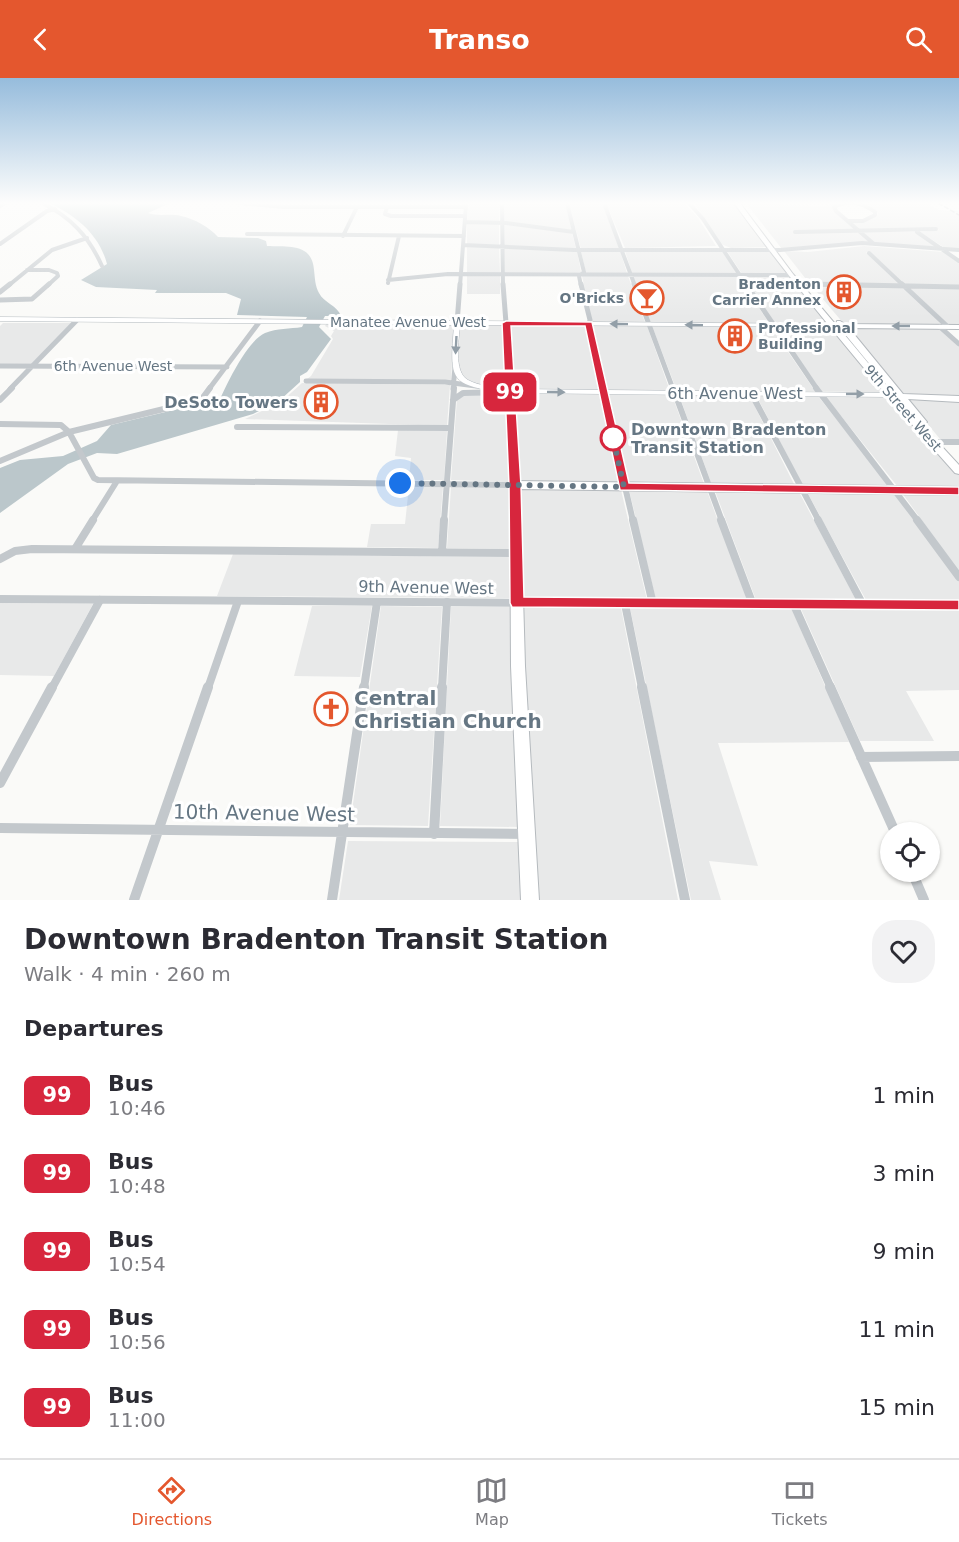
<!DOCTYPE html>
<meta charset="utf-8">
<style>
:root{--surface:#fff;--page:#f2f2f3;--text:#2b2b33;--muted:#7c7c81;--line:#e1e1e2;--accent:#e4572e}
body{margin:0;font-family:"DejaVu Sans",sans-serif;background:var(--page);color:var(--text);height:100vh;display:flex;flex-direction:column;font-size:22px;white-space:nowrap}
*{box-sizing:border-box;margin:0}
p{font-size:20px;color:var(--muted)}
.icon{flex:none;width:33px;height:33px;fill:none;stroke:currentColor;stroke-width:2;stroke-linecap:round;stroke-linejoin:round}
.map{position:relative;height:822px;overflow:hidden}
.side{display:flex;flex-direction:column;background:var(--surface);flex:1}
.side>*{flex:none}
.badge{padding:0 12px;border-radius:9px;font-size:21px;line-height:39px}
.buttons{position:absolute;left:880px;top:744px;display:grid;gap:12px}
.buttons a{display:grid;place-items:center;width:60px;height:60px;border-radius:50%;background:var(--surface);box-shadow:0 2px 4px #0004;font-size:30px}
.you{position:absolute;width:30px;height:30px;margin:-15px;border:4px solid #fff;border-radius:50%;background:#1a73e8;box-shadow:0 0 0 9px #1a73e833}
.map>.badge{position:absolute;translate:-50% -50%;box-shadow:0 0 0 3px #fff}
h2{padding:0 24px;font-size:22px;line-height:54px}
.round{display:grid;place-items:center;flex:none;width:63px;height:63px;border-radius:24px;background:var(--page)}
.summary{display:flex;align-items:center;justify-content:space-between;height:102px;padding:0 24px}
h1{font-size:28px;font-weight:600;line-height:45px}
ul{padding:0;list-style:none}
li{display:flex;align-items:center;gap:18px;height:78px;padding:0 24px}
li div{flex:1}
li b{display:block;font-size:22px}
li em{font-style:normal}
li .badge{min-width:66px;font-weight:700;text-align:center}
header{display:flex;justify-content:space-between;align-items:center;height:78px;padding:0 24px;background:var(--accent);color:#fff;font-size:27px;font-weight:600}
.tab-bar{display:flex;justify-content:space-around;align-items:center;height:84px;border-top:2px solid var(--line);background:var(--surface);font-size:16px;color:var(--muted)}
.tab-bar a{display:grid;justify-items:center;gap:3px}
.tab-bar .active{color:var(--accent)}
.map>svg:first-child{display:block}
</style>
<header><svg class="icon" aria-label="back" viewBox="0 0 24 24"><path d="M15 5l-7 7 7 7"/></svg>Transo<svg class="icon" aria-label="search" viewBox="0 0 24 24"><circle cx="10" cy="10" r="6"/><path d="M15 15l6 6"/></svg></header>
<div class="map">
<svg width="959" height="822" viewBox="0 0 959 822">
<rect width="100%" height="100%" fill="#fafaf8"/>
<path fill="#e8e9e9" d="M469 125H500L499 144 467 143Z
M504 125H565L572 152 504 144Z
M569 125H602L619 170 581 171Z
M606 125H684L698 140 716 168 625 170Z
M694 125H734L766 169 731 170 721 166Z
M746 125 824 128 834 125H841L833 127 832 131 856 152 792 153 859 154 870 165 782 171Z
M859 125H927L939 132 959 133V171L945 170 920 154 939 152 937 150 861 152 851 144 865 143 877 138 878 135 868 127Z
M467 145 499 146V167L467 166Z
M503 146 572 155 576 171 504 168Z
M863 154H916L939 170 875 165Z
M467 168 499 170 500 195H467Z
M864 168 944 174 959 185V207L905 206 870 174H866L900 206 809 205 784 173 808 174Z
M504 170 577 173 581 194 505 195Z
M581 173H620L627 195H586Z
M625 173H722L737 196 632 195Z
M727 173H771L788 196H742Z
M467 198H500V216H467Z
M582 198H628L645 244H592Z
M633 198H738L769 245H651Z
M743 198H790L829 246H775Z
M811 207 903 209 943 247 844 246Z
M908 209 959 210V247H949Z
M3 245H71L31 286H0V248Z
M327 245 454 246 451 303 307 301 311 298 333 261 331 258 334 253 325 248Z
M460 246 503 247 507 311 477 306 464 301 458 289Z
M509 247H586L599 312 513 311Z
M592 247 647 248 670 313 606 312Z
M652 248 771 249 815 313H677Z
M777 249H832L885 315 821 313Z
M847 250H939L959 269V318L903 317Z
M302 305 450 307 447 348 245 341 281 324Z
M507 316 511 404 451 402 457 321 461 318Z
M514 316H600L620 405 519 404Z
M607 316 672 317 704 406 628 405Z
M679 317H749L795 408 712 407Z
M756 317 818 318 890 409 803 408Z
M825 318 888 319 959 397V410L898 409Z
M907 321 959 323V361H940Z
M398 352 447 353 444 402H409L411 380 395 378Z
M409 408 443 409 438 470 367 469 371 446H405Z
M451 409 511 410 512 471 447 470Z
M519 410 621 412 647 522 522 520Z
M629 412 707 413 747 522H656Z
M715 413 799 414 856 522H756Z
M807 414 894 415 947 477 902 415 959 416V523L866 522Z
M233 476 512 479V520L217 518Z
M0 525 93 526 54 598 0 597Z
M312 528H372L360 599 294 598Z
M381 528 442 529 428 748 350 747Z
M451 529H512L520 749 440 748Z
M522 529 621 530 678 822H536Z
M630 530 792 531 849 664 718 665 758 788 709 783 721 822H691Z
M801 531 959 532V612L906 613 934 663H860Z
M348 763 521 764 523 822H339Z"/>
<path fill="#bbc7cb" d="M50 125H170L148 135C160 139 170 135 181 138 195 141 209 149 218 159L258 160 266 163 267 168C289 169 312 165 314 192 315 200 315 208 319 215 324 225 337 227 341 238H325L319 249 331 261 307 294 300 298V304L279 323 253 336 117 376 97 375 68 386 0 435V390L20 382 63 378 97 363 111 347 220 321C228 304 247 263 265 255 277 250 290 251 302 249L307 239 237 237 241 221 226 215H155L157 212 96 209 81 202 107 186C99 156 77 139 50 125Z"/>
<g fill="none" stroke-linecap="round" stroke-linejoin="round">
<defs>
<path id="secondary" d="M0 239 833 246 836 248 835 249 509 247 513 311 890 315 894 317 890 319 514 315 519 407 515 410 511 407 506 315C448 307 450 303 454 247L0 243ZM460 247H503L506 310C494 309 479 308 468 302 453 294 459 261 460 247Z"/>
<path id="primary" d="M734 125H740L793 196 836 247 837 243H840L845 246 959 247V251L849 250 903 316 959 318V324L908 321 927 344 922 347 959 387V396L955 395C878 309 803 219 734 125ZM839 250H840L895 317 893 315Z
M515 403 959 409V417L520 411 525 588 539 822H521L511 588 510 407Z"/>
</defs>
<use href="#secondary" stroke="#b3babf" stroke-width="1"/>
<use href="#primary" stroke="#b5babe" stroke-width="2"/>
<path stroke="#c3c8cc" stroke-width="4" d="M42 125C71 139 89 159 102 188
M240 125 284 129H466
M502 125 503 208
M567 125 584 194 579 198 581 208
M604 125 635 208
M689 125 703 141 747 208
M0 128 5 125
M387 129 385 136 391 138H465
M848 143H863L875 137V134C863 125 848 121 834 129L836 133 874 166
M465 144 506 145 574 154
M795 154 936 151
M917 154 959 183
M247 156 464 158
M343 158 357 129
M0 166 47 133 55 131
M463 167 574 172H780L862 165 959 172
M869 175 904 208
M27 192H49L57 195 58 198 47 208
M388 202 448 196 791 197
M388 205 399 158
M807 206 885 208
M8 208 52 172 87 160
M460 208 466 127"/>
<path stroke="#c3c8cc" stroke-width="5" d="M503 206 506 245
M581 206 590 242 588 251 602 311
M634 206 673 311
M746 206 817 311
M809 206 959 209
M902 206 948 249
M0 214 10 206
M0 222 32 221 49 206
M457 245 460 206
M940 249 959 266
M0 288 227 289
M306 303 445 304 476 308
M10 311 77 242
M209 311 260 243
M453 311 455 289"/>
<path stroke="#c3c8cc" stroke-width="6" d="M602 310 633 443
M673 310 722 443
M816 310 918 443
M751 315 819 443
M0 322 12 310
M453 322 463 315 508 314
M0 346 61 347 69 354 94 400 98 402 515 407
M237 349 450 350
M939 364H959
M0 383 69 354 201 322 210 310
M92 443 117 403
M444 443 454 310"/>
<path stroke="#c3c8cc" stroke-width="8" d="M633 442 653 526
M721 442 753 527
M818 442 863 527
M917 442 959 499
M75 471 93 442
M442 474 444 442
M0 481 15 473 32 471 516 475
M625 526 642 610
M794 527 831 610
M52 610 100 522
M208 610 238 523
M364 610 377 524
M442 610 447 524"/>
<path stroke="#c3c8cc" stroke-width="10" d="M642 609 685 822
M830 609 895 754
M861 679 959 678
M0 705 52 609
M0 750 527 756
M434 756 442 609
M912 794 924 822
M134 822 208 609
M332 822 364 609"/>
<path fill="#c3c8cc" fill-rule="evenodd" d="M0 517 959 524V532L0 525Z"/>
<use href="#secondary" fill="#fff" fill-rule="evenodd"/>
<use href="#primary" fill="#fff" fill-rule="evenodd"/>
<path stroke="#a2aab0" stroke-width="1.5" stroke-dasharray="5 2" stroke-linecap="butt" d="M938 125 959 137"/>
</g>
<defs><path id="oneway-solid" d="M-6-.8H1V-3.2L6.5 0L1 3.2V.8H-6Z" transform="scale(1.5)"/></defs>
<g fill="#939fa8">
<use href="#oneway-solid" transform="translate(619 246) rotate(-179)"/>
<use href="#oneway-solid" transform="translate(694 247) rotate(-179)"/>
<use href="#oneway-solid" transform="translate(901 248) rotate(-180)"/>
<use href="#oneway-solid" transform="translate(456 267) rotate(93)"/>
<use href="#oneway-solid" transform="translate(556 314) rotate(1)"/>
<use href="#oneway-solid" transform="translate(855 316)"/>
</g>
<linearGradient id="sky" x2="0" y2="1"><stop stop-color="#96bcdc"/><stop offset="0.52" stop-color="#fdfdfc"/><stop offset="1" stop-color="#fdfdfc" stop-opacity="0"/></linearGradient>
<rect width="959" height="240" fill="url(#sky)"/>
<path fill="#d7263d" stroke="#fff" stroke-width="1.5" d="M506 243 592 244 629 405 959 409V417L620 412 585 248H511L521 407 524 519 959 522V532L512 529 510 525 509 407 502 245Z"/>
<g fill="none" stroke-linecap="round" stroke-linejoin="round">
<path stroke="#657683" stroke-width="6" stroke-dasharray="0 10.8" d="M400 405 624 409 613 360"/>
</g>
<defs>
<symbol id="building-ring" viewBox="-11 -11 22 22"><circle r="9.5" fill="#fff" stroke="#e4572e" stroke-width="1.5"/><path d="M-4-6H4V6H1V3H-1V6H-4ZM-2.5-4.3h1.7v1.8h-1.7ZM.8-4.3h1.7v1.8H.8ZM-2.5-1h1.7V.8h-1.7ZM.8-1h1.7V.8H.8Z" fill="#e4572e"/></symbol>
<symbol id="bar-ring" viewBox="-11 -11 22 22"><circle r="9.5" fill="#fff" stroke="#e4572e" stroke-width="1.5"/><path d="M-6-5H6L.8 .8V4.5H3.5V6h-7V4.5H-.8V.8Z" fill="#e4572e"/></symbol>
<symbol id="church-ring" viewBox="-11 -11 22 22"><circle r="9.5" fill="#fff" stroke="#e4572e" stroke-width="1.5"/><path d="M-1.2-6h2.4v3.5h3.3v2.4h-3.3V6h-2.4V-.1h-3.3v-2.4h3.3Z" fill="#e4572e"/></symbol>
</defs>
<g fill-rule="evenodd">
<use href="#building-ring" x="825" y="195" width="38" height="38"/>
<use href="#bar-ring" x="628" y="201" width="38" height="38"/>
<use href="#building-ring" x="716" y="239" width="38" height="38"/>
<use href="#building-ring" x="302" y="305" width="38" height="38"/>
<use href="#church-ring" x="312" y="612" width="38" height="38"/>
</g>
<circle fill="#fff" stroke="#d7263d" stroke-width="3" cx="613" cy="360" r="12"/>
<g text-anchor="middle" stroke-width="6" stroke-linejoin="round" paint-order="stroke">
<g font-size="14" font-weight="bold" fill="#657683" stroke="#fff" text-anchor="end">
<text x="821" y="211">Bradenton<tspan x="821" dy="16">Carrier Annex</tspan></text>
<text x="624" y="225">O'Bricks</text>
<text x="758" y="255" text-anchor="start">Professional<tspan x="758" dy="16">Building</tspan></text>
</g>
<g font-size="14" fill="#657683" stroke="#fff">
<text x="408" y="249">Manatee Avenue West</text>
<text x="113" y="293">6th Avenue West</text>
<text transform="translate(903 330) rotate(49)" y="5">9th Street West</text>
</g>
<g font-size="16" fill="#657683" stroke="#fff">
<text x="735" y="321">6th Avenue West</text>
<text transform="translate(426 509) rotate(1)" y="6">9th Avenue West</text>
</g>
<g font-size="16" font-weight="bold" fill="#657683" stroke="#fff" text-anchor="end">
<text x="298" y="330">DeSoto Towers</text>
</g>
<g font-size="16" font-weight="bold" fill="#657683" stroke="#fff" text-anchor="start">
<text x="631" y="357">Downtown Bradenton<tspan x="631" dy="18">Transit Station</tspan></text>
</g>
<g font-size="20" font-weight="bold" fill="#657683" stroke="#fff" text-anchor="start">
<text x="354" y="627">Central<tspan x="354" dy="23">Christian Church</tspan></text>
</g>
<g font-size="20" fill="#657683" stroke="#fff">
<text transform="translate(264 735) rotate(1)" y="7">10th Avenue West</text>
</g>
</g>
</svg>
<div class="buttons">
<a><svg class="icon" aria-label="locate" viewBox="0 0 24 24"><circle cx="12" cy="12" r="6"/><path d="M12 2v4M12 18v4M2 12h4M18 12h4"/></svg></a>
</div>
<div class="you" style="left:400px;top:405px"></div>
<b class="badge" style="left:510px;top:314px;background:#d7263d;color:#fff">99</b>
</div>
<section class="side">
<div class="summary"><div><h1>Downtown Bradenton Transit Station</h1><p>Walk · 4 min · 260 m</p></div><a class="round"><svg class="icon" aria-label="heart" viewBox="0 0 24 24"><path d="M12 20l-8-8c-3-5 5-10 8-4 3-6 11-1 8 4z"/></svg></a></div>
<h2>Departures</h2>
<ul>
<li><span class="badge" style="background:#d7263d;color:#fff">99</span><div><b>Bus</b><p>10:46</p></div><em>1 min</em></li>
<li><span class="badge" style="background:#d7263d;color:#fff">99</span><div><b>Bus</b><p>10:48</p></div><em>3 min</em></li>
<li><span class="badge" style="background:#d7263d;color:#fff">99</span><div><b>Bus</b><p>10:54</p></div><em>9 min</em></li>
<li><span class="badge" style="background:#d7263d;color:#fff">99</span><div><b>Bus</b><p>10:56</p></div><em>11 min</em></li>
<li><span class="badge" style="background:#d7263d;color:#fff">99</span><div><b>Bus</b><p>11:00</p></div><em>15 min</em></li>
</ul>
</section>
<nav class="tab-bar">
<a class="active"><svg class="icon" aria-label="directions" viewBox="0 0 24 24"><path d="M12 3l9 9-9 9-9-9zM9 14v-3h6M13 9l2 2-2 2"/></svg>Directions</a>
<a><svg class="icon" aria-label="map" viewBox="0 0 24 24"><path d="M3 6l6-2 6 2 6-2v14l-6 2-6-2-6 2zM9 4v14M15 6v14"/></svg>Map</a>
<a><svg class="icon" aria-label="tickets" viewBox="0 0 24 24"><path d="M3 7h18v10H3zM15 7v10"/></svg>Tickets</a>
</nav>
